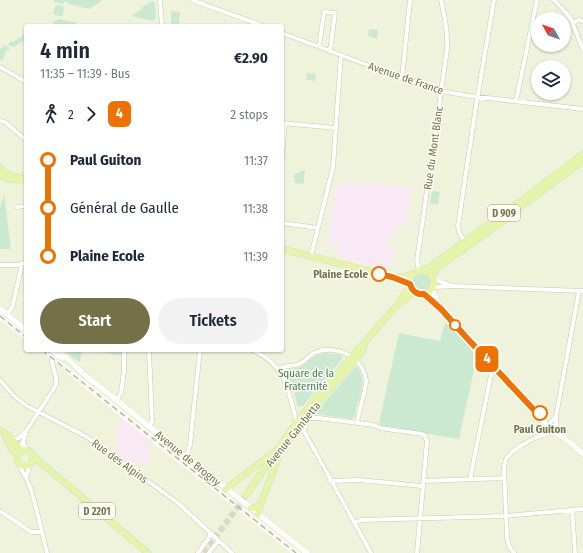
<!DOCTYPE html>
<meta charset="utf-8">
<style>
:root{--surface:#fff;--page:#f2f2f3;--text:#1f2937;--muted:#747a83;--accent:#747048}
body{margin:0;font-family:"Fira Sans Condensed",sans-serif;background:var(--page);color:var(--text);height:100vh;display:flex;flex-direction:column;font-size:15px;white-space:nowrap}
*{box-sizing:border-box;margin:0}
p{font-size:13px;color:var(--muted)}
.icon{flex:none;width:22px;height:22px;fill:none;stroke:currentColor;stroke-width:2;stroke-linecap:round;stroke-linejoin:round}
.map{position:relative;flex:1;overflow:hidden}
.side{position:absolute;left:24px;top:24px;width:260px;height:328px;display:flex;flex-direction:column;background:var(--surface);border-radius:4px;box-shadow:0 1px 3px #0004}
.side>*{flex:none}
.badge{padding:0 8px;border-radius:6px;font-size:14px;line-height:26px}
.needle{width:26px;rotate:310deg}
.fabs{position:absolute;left:531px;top:12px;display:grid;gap:8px}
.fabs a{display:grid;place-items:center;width:40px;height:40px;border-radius:50%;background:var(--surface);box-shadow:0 1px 3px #0004;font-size:20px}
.map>.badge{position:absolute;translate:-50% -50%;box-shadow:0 0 0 2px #fff}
.legs{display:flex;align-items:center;gap:6px;height:44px;padding:0 16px;font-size:13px}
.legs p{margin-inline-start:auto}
.summary{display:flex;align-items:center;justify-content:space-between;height:68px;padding:0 16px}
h1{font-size:22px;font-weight:600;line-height:30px}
.primary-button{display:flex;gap:8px;margin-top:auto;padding:8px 16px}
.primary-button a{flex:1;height:46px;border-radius:24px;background:var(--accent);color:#fff;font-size:16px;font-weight:600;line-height:46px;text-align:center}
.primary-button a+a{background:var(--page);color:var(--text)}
ul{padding:0 16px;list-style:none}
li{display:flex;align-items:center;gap:14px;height:48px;font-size:15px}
li i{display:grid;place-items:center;width:6px;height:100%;margin:0 5px;background:currentColor}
li i::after{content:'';width:10px;height:10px;margin:-5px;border:3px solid;border-radius:50%;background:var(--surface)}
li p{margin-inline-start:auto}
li:first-child i{background:linear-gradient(#0000 50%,currentColor 0)}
li:last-child i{background:linear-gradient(currentColor 50%,#0000 0)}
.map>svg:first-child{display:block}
</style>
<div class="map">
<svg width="583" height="553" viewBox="0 0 583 553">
<rect width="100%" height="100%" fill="#f9fced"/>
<path fill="#eff3dc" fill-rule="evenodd" d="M0 0H583V553H301L47 350H282V26H26V333L0 313ZM538 19H564V45H538ZM538 67H564V93H538Z
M0 320 24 339 25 338 26 339V350H40L68 372 67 374 291 553H0Z"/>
<path fill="#f9e9f5" d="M341 179 346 180V181L412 188 407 225 397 224 396 231H395L394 237 388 236V247L397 248V254H393L392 259 387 269 337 256 339 243 334 242 333 249 327 248 335 185H337V187H340Z
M120 417 150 441 149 462H144L143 467 137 462H128L115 453Z"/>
<path fill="#cbe9d1" d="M54 0H101V1L89 9 68 4V1L67 2 65 1 64 3 61 4 60 3 54 2Z
M152 1 155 3 156 18 152 21 132 16 133 15 142 9V7Z
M57 5 62 6 64 8 63 15 61 16 55 15 53 13 55 7Z
M171 11 180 12 179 24 171 26Z
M59 19 75 22 78 26H53V22Z
M370 29 378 30 377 39 368 36 369 30Z
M26 33V39L14 47 10 46 8 44 11 41 13 42Z
M6 45 10 50H6L3 60H0V49Z
M307 73 316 74 315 81 306 80Z
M305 170 304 182 302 184 295 183 294 174Z
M432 191 440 192 438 205 430 204Z
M4 194 11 249H0V208Z
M413 283a9 9 0 1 1 18 0a9 9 0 1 1-18 0Z
M445 322 453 331 456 332 477 356 459 439 429 434 383 428 379 423 399 333 440 341Z
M76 350H82L80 362C76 360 70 356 68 351L72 353V351L75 352Z
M100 350H119L121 351V355L100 352Z
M326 353 341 355 342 359 303 406 299 407 297 405 293 388 287 373V370C291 368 296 369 300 367 306 364 308 360 313 357 317 354 322 354 326 353Z
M356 366C368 379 360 397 355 411L356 412 354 418 351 419 316 414V412Z"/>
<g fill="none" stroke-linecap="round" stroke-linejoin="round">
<path stroke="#d8dac6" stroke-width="6" stroke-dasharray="6 3" stroke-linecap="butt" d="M204 553 245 497"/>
<defs>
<path id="street" d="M160 0 162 26
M192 0 263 26
M554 0 567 14 571 19 583 50
M573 23 579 20 583 21
M282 33 402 78 441 91 470 96 583 109
M319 47 324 12 335 13 330 51
M0 67 26 82
M402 78 410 0
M516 101 537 0
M0 121 5 122 26 140
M282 123 336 128
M282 156 285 123
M17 207 26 206
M282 223 318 228
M465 242 459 232 458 226 476 106 494 0
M311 256 333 167 341 55
M0 265H20L23 263H26
M422 271 418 266 417 261 447 49C448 32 445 17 441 0
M433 277 441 282 450 285
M432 288C439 286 445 287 452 286L583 291
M9 311 12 308 21 269 20 265
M149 350 152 421 149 427
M252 350C285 364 288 388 296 420V423
M278 369C286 365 292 367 299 364 305 362 308 356 314 353 334 343 364 357 366 381 366 390 363 396 361 405 359 411 358 417 357 423
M0 380 14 396 27 406 87 437 178 503 232 553
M116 400 121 393 124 371V350
M545 434 551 422 556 416
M12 439 19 438 27 430 56 385C58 376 52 369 52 360
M23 442 27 450
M22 451V444L26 434
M185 456 188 452 190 444 200 350
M20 465 22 471 26 478 30 487 35 504 47 553
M26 478 29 466
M470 479 492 370 494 367
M330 481 359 480 422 486
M423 481 504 478
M572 510 575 553
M0 511 31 532H42
M354 523 361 520 506 516 583 509
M198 553 209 538 210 534
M209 553 218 541
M371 553 304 431 306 421V418H319L374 425 380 428 422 434 425 436 427 441 417 553
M514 553 509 546 507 537 504 467 506 459 513 451 522 445 535 438 552 432 556 429V416L579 291"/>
<path id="secondary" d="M432 289 439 305
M424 294 441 309 465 336 534 410C541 420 555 435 567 440
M0 309 26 330
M51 350 62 358
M58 350 85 375 307 553
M565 438 583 454"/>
<path id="primary" d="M0 168 5 173 26 180
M0 175 6 178 18 180
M282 249 392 277 410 284
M410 282a12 12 0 1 1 24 0a12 12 0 1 1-24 0Z
M424 271 510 209 583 154
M394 277H403L414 274
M432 277 436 269 438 267 508 218 519 208 583 161
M400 300 411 285
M0 430 9 436 22 451
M6 438 13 451 18 455
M17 458a8 8 0 1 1 16 0a8 8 0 1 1-16 0Z
M278 454 314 407 362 352 364 345
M34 457 148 553
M226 489 274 452
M246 495C263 471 279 446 297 422 316 397 338 373 358 349 376 332 394 302 416 292
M251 508 258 506 261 503
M258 514 261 503 278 459 279 453"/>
</defs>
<use href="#street" stroke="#c8c9ad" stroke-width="5"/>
<use href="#secondary" stroke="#caccab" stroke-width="6"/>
<use href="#primary" stroke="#d9d8ce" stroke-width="7"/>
<use href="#street" stroke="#fff" stroke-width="4"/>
<use href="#secondary" stroke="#fff" stroke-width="5.5"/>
<use href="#primary" stroke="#e4f5ab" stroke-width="6"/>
<path stroke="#c6aac2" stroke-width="1.5" stroke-dasharray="6 4" stroke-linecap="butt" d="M0 316 26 337
M42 350 296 553"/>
</g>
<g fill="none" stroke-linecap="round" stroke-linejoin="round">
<defs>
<path id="line-1" d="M379 274 392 277 410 284 412 289 415 292 419 294H424L441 309 465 336 534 410 540 413"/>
</defs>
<use href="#line-1" stroke="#fff" stroke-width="9"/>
<use href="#line-1" stroke="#ee7203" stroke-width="6"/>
</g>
<g fill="#fff" stroke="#ee7203" stroke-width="2">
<circle cx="379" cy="274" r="7"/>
<circle cx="455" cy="325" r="5"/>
<circle cx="540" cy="413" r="7"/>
</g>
<g text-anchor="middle" stroke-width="3" stroke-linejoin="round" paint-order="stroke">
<g fill="#fcfef4" stroke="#9e9e81" stroke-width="1">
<rect x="488" y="205" width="32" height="16" rx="3"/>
<rect x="79" y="503" width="36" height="16" rx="3"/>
</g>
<g font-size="10" font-weight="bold" fill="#767550">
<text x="504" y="217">D 909</text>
<text x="97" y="515">D 2201</text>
</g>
<g font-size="11" fill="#767550" stroke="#fcfef4">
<text transform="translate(406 78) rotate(19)" y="4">Avenue de France</text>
<text transform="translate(433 148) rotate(-82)" y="4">Rue du Mont Blanc</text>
<text transform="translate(293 434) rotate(-51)" y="4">Avenue Gambetta</text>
<text transform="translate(188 458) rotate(39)" y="4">Avenue de Brogny</text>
<text transform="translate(120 461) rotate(36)" y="4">Rue des Alpins</text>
</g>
<g font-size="11" font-weight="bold" fill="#767550" stroke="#fcfef4" text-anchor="end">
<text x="368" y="278">Plaine Ecole</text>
<text x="540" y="433" text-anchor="middle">Paul Guiton</text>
</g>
<g font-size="11" fill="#497b58" stroke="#fcfef4">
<text x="306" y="377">Square de la<tspan x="306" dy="13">Fraternité</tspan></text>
</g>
</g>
</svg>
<div class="fabs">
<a><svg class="needle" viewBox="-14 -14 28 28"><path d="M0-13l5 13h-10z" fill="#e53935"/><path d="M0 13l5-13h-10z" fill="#747a83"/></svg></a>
<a><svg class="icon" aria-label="layers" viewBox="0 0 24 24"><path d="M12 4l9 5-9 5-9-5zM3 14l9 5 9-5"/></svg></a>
</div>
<b class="badge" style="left:487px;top:359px;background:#ee7203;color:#fff">4</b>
<section class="side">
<div class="summary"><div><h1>4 min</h1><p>11:35 – 11:39 · Bus</p></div><b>€2.90</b></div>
<div class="legs"><svg class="icon" aria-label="walk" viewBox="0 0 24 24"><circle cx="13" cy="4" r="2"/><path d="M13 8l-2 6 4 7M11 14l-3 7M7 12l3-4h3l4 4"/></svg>2<svg class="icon" aria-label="forward" viewBox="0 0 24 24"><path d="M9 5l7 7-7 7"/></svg><b class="badge" style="background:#ee7203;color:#fff">4</b><p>2 stops</p></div>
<ul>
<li><i style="color:#ee7203"></i><b>Paul Guiton</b><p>11:37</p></li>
<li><i style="color:#ee7203"></i><span>Général de Gaulle</span><p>11:38</p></li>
<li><i style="color:#ee7203"></i><b>Plaine Ecole</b><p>11:39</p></li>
</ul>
<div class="primary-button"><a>Start</a><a>Tickets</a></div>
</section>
</div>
